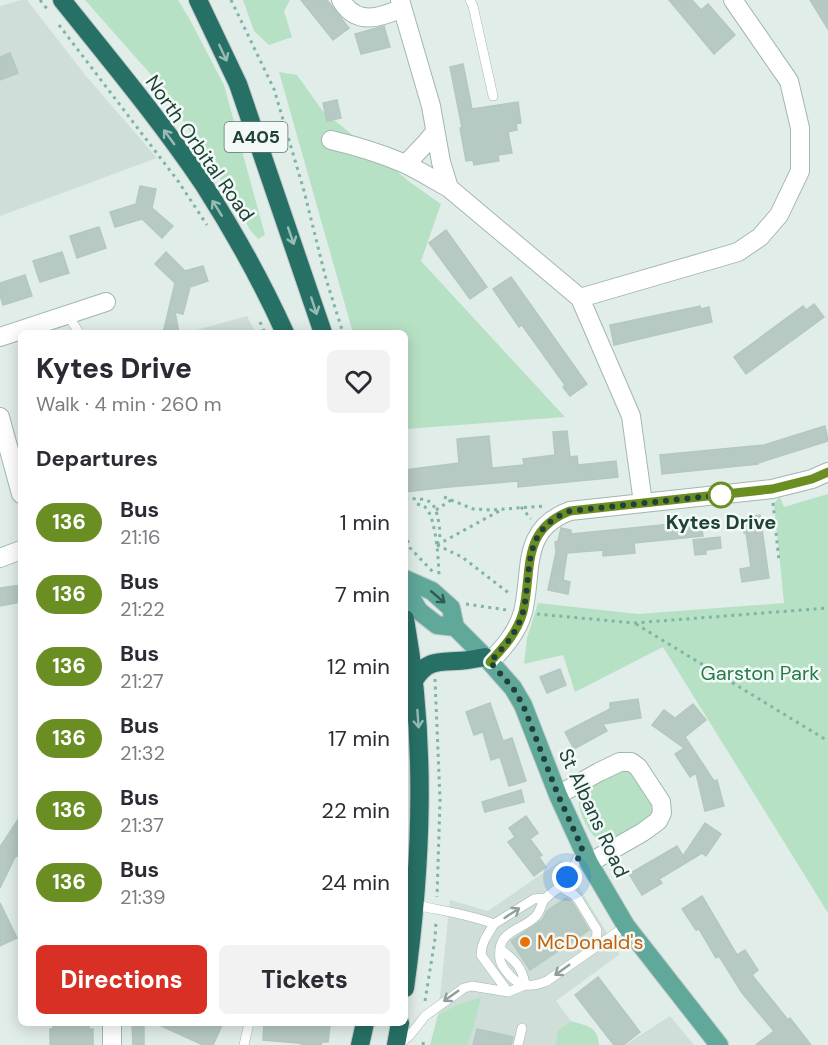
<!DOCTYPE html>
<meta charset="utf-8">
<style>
:root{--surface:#fff;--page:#f2f2f3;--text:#2b2b33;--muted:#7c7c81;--accent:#d93025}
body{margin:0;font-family:"DM Sans",sans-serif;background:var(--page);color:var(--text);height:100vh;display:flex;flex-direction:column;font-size:22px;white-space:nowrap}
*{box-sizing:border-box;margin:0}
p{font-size:20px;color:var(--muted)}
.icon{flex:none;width:33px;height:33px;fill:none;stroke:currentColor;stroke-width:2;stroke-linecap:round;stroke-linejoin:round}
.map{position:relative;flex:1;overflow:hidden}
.sheet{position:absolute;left:18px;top:330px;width:390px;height:696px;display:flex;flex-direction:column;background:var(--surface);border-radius:9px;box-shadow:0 3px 15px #0003}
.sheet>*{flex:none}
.badge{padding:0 12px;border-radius:20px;font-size:21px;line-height:39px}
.you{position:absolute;width:30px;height:30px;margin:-15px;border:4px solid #fff;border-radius:50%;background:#1a73e8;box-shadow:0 0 0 9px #1a73e833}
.map>.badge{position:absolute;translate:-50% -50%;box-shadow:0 0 0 3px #fff}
h2{padding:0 18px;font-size:22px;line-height:54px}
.round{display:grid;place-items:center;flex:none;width:63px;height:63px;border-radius:9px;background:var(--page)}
.headline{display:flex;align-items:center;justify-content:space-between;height:102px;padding:0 18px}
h1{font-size:28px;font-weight:800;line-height:45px}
.button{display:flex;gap:12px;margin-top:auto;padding:12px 18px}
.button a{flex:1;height:69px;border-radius:9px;background:var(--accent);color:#fff;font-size:24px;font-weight:800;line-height:69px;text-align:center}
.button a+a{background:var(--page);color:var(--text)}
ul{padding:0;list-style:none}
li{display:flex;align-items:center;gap:18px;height:72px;padding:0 18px}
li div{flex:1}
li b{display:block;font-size:22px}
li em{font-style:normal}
li .badge{min-width:66px;font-weight:700;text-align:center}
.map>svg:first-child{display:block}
</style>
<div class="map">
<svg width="828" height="1045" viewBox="0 0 828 1045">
<rect width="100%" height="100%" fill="#e1ede9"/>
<path fill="#cfded8" d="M21 0H27L86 76 157 158 0 216V6Z
M247 316 256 333H186Z
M562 860 620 954 556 1001 589 1045H432L438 1015 450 900 488 911Z
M670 1016 694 1045H625Z"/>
<path fill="#b7e1c5" d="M85 0H178L189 18 224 85 265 235 258 239 250 230 233 199 161 86Z
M243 0H290L284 11 292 37 269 45 254 31Z
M279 72 297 75 322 110 411 183 441 204 421 261 565 417 405 429V333H353Z
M828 494V913L663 647 575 692 563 655 524 664 527 638 538 603 638 614 784 603 774 503 780 497 784 507Z
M623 768 635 773 651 802 653 816 610 846C606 844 601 842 598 840 585 830 571 798 584 785 590 780 614 772 623 768Z
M481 997 473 1029 467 1045H430L438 1015 455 1006Z
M571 1021C587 1026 598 1026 599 1045H556L558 1031Z"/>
<path fill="#b6c9c2" stroke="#b3c8c0" stroke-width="1.5" d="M301 0H327L349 28 333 40Z
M669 0H692L701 10 708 4 735 35 714 54Z
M810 0H828V29Z
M384 26 390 47 361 54 355 34Z
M10 53 18 73 0 80V57Z
M463 64 472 109 518 102 521 123 516 124 517 130 508 132 512 153 498 155 499 161 474 165 473 160 466 161 460 128H462L450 67Z
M337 100 341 118 327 121 323 103Z
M140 186 156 189 152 208 173 226 162 238 142 219 115 227 110 212 136 204Z
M99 227 106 248 77 258 70 236Z
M446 230 487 287 470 299 429 243Z
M62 252 69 273 40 282 33 261Z
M166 252 185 271 203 266 208 281 190 287 183 314 175 312 179 333H163L175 283 155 264Z
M25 275 32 296 3 305 0 295V283Z
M511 277 587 384 570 396 563 387 565 385 522 325 519 327 493 289Z
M814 304 824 317 746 374 734 357 803 306 806 310Z
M700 306 701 309 709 307 712 322 614 345 610 325Z
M825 426 828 441 758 463V464L662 474 660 455 764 445Z
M567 431 570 457 577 456 578 465 616 461 618 477 518 487V481L449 487 405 492V470L459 463 457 439 489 436 492 468 524 465 523 459 555 455 553 432Z
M760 515 769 578 742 582 740 569 751 567 746 533H744L742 518Z
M701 521 703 536 634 543 635 553 603 556V550L567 553 563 580 570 582 568 594 548 590 556 552 555 542 558 541 561 528 571 530V534Z
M720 537 721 548 706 550V554L695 555 693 540Z
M21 585V602L0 606V588Z
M560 669 566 685 547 693 540 677Z
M638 699 641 718 603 724 607 731 574 749 565 732 610 709V703Z
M490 703 503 741 512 738 526 781 509 786 500 757 491 760 483 732 474 735 466 712Z
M693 704 706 720 685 737 714 781 717 780 724 806 705 811 696 773 690 777 675 754 684 748 652 725 664 710 675 718Z
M521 790 524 802 485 812 482 802Z
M21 815V858L16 855 0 888V847Z
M526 816 538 833 530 839 542 855 539 857 546 867 534 876 508 842 515 837 509 828Z
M705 823 721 834 706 856 702 853 659 879 662 883 642 895 629 874 677 846 683 856Z
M702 896 737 955 745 950 758 970 752 975 788 1020 790 1018 811 1045H756L774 1031 742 993 719 956 716 958 699 929 696 930 682 909Z
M566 898 572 902 589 930 530 970 511 941 534 926 543 919 547 911Z
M0 903 17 938 0 946Z
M598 977 640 1032 623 1045H614L575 995Z
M53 1023H89V1029H93V1045H50V1029H53Z
M132 1023H144V1045H133Z
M155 1023H223L213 1045H203Z
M264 1023H301L330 1025 328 1042H322L321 1045H305L298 1043 263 1040Z
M477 1029 513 1037 511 1045H473Z"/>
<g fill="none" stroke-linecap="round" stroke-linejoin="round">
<defs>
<path id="lane" d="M470 0 473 6 493 96
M68 315 79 333
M582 849C576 862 569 878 558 888 554 892 548 895 544 900 541 905 540 912 536 916 521 932 496 929 500 960 502 967 510 977 516 981 527 988 537 985 547 981L626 926
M560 887 573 894 578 899 592 922 597 930 596 946
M416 905C442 911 469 914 494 924
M500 949C514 959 523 968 525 985
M508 992 481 955 482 947 485 939 494 924 534 899 545 898
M244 1045 249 1023
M399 1045 410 1035 425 1016 464 988 472 986 508 992 525 985
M518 1045 522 1028"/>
<path id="street" d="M341 0C356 26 380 18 402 8
M400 0 431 106 441 162 449 188 580 298 631 416 643 503
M331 140C356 146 380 153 403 163 419 170 434 180 449 188
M406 164 425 144 435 132
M580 298 738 252 760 237 779 215 800 171V128L789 81 733 0
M0 337 106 302
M0 417 21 494
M490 662C504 647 517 633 523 612 533 571 520 529 570 511L772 489 812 479 828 472
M558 795 599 772 620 762H631L638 767 661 802 662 813 658 821 643 832 589 863
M112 1045V1023"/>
<path id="secondary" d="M0 558 21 550"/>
<path id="primary" d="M405 579 432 591 451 608 455 627 490 662 513 688 523 705 558 795 589 863 626 926 719 1045
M405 588 419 611 437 625 455 627"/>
<path id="highway" d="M62 0C110 60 161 121 204 185 234 232 262 282 285 333
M198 0 238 84 323 333
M405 619C427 742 422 866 405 988
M415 679C427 661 436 662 456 661 466 661 475 659 485 657
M360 1045 365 1023
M396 1045 400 1023"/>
</defs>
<use href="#lane" stroke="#a3b6b1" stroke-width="10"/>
<use href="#street" stroke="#a3b6b1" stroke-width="20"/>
<use href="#secondary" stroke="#9ebbb2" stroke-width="20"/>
<use href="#primary" stroke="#c0cac8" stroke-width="20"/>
<use href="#highway" stroke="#c0cac8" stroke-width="20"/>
<path stroke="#7eb5a7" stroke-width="3" stroke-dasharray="3 4.5" stroke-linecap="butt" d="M40 0 48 10
M231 0 274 89 304 191 326 279 343 333
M59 25 178 181 207 225
M260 322 265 333
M444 497 473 509 491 510 544 506
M405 499C429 498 435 499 439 524 440 532 441 537 437 544
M773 503 779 561
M417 504C421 505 423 505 426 508 436 518 439 563 439 578
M521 507 531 519
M436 510 451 500
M405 533 410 548 435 574
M437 545 462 557 510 594
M437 545 501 510
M466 604 507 610
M537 614 634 623 828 608
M636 624 828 741
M435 679 440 800 437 897
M425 1001 435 939 436 922
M423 1045 424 1038"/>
<use href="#lane" stroke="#fff" stroke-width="9"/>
<use href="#street" stroke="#fff" stroke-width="18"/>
<use href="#secondary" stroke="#fff" stroke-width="18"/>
<use href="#primary" stroke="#60a89a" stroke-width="18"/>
<use href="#highway" stroke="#277065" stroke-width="18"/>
</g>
<defs><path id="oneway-shaft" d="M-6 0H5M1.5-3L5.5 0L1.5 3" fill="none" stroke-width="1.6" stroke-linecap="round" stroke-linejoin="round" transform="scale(1.5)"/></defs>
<g stroke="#97bbb5">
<use href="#oneway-shaft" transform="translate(223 53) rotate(65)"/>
<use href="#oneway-shaft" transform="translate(169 137) rotate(-126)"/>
<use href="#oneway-shaft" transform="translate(217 208) rotate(-122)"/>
<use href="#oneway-shaft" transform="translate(291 236) rotate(71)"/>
<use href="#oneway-shaft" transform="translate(314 306) rotate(72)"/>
<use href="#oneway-shaft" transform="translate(418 719) rotate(86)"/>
</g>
<use stroke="#2f5b51" href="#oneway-shaft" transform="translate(438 597) rotate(40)"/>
<g stroke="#8fa09c">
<use href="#oneway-shaft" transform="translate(512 913) rotate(-33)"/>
<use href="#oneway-shaft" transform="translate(562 970) rotate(144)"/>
<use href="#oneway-shaft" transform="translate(451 996) rotate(145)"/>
</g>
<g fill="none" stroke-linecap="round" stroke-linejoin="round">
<defs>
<path id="line" d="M490 662C504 647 517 633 523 612 533 570 520 530 570 511L772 489 812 479 828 472"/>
</defs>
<use href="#line" stroke="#fff" stroke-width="14"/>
<use href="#line" stroke="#6b8e23" stroke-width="9"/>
<path stroke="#1f4139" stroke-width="6" stroke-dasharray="0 10.8" d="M567 877 576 864 582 848 558 795 523 705 513 688 490 662C504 647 517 633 523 612 533 570 520 530 570 511L729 494 721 495"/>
</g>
<circle fill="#fff" stroke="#6b8e23" stroke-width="3" cx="721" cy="495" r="12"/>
<circle fill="#e8710a" stroke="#f2f9f6" stroke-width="2" cx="525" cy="942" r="6"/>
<g text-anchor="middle" stroke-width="5" stroke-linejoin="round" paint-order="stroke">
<rect fill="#f2f9f6" stroke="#5e7872" stroke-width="1.5" x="224.5" y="122" width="63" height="30" rx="4.5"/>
<g font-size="18" font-weight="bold" fill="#1f4139">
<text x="256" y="143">A405</text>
</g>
<g font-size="20" fill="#1f4139" stroke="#f2f9f6">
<text transform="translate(200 148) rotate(55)" y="7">North Orbital Road</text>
<text transform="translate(594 813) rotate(65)" y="7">St Albans Road</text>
</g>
<g font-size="20" font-weight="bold" fill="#1f4139" stroke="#f2f9f6">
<text x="721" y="529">Kytes Drive</text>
</g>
<g font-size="20" fill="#247c4b" stroke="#f2f9f6">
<text x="760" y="680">Garston Park</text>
</g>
<g font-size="20" fill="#c56008" stroke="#f2f9f6" text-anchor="start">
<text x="537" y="949">McDonald's</text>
</g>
</g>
</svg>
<div class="you" style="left:567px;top:877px"></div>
<section class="sheet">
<div class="headline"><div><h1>Kytes Drive</h1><p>Walk · 4 min · 260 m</p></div><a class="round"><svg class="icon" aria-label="heart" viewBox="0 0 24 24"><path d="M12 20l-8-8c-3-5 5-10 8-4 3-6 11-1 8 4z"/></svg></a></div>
<h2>Departures</h2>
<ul>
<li><span class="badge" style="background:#6b8e23;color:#fff">136</span><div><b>Bus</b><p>21:16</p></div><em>1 min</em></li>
<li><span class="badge" style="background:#6b8e23;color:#fff">136</span><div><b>Bus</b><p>21:22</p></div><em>7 min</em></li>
<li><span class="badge" style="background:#6b8e23;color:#fff">136</span><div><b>Bus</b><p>21:27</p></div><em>12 min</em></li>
<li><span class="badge" style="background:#6b8e23;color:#fff">136</span><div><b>Bus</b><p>21:32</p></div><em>17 min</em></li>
<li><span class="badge" style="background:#6b8e23;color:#fff">136</span><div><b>Bus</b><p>21:37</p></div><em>22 min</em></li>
<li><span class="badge" style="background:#6b8e23;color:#fff">136</span><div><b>Bus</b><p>21:39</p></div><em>24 min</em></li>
</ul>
<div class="button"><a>Directions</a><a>Tickets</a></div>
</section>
</div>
